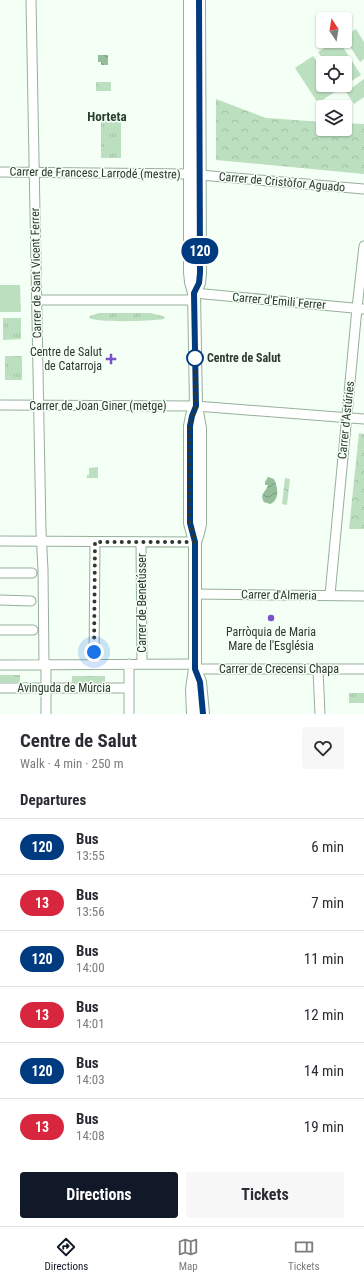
<!DOCTYPE html>
<meta charset="utf-8">
<style>
:root{--surface:#fff;--page:#f7f7f7;--text:#2b2b33;--muted:#7c7c81;--line:#e1e1e2;--accent:#111827}
body{margin:0;font-family:"Roboto Condensed",sans-serif;background:var(--page);color:var(--text);height:100vh;display:flex;flex-direction:column;font-size:15px;white-space:nowrap}
*{box-sizing:border-box;margin:0}
p{font-size:13px;color:var(--muted)}
.icon{flex:none;width:22px;height:22px;fill:none;stroke:currentColor;stroke-width:2;stroke-linecap:round;stroke-linejoin:round}
.map{position:relative;height:714px;overflow:hidden}
.side{display:flex;flex-direction:column;background:var(--surface);flex:1}
.side>*{flex:none}
.badge{padding:0 8px;border-radius:13px;font-size:14px;line-height:26px}
.needle{width:26px;rotate:348deg}
.tools{position:absolute;left:316px;top:12px;display:grid;gap:8px}
.tools a{display:grid;place-items:center;width:36px;height:36px;border-radius:4px;background:var(--surface);box-shadow:0 1px 3px #0004;font-size:20px}
.you{position:absolute;width:20px;height:20px;margin:-10px;border:3px solid #fff;border-radius:50%;background:#1a73e8;box-shadow:0 0 0 6px #1a73e833}
.map>.badge{position:absolute;translate:-50% -50%;box-shadow:0 0 0 2px #fff}
h2{padding:0 20px;font-size:15px;line-height:36px}
.round{display:grid;place-items:center;flex:none;width:42px;height:42px;border-radius:4px;background:var(--page)}
.summary{display:flex;align-items:center;justify-content:space-between;height:68px;padding:0 20px}
h1{font-size:19px;font-weight:700;line-height:30px}
.action{display:flex;gap:8px;margin-top:auto;padding:8px 20px}
.action a{flex:1;height:46px;border-radius:4px;background:var(--accent);color:#fff;font-size:16px;font-weight:700;line-height:46px;text-align:center}
.action a+a{background:var(--page);color:var(--text)}
ul{padding:0;list-style:none}
li{display:flex;align-items:center;gap:12px;height:56px;padding:0 20px;border-top:1px solid var(--line)}
li div{flex:1}
li b{display:block;font-size:15px}
li em{font-style:normal}
li .badge{min-width:44px;font-weight:700;text-align:center}
.dock{display:flex;justify-content:space-around;align-items:center;height:56px;border-top:1px solid var(--line);background:var(--surface);font-size:11px;color:var(--muted)}
.dock a{display:grid;justify-items:center;gap:2px}
.dock .on{color:var(--accent)}
.map>svg:first-child{display:block}
</style>
<div class="map">
<svg width="364" height="714" viewBox="0 0 364 714">
<defs>
<pattern id="grass-tufts" width="24" height="20" patternUnits="userSpaceOnUse"><rect width="24" height="20" fill="#bcdfc0"/><path d="M3 7l-1-3M5 7V3M7 7l1-3M15 17l-1-3M17 17v-4M19 17l1-3" fill="none" stroke="#a2c0a5"/></pattern>
<pattern id="forest-crowns" width="20" height="18" patternUnits="userSpaceOnUse"><rect width="20" height="18" fill="#bcdfc0"/><path d="M2 6a3 3 0 1 1 6 0M12 15a3 3 0 1 1 6 0" fill="none" stroke="#a2c0a5"/></pattern>
<pattern id="water-waves" width="16" height="10" patternUnits="userSpaceOnUse"><rect width="16" height="10" fill="#95bf9b"/><path d="M0 5q4-4 8 0t8 0" fill="none" stroke="#7a9c7f"/></pattern>
</defs>
<rect width="100%" height="100%" fill="#f4fff5"/>
<path fill="url(#grass-tufts)" d="M101 119H121V158H101Z
M99 313H151L165 317 164 319C150 321 100 323 89 318L90 316Z
M3 318H21V339L3 340Z
M5 356H22V380H5Z
M0 675H20V682H0Z
M72 676H105V682H72Z
M349 693H364V703H349Z"/>
<path fill="url(#forest-crowns)" d="M96 82H111V91H96Z
M216 99 266 118 323 122V129H345V123L364 124V174L216 160Z
M359 433 364 434V529H349Z
M98 467V478H87V475H89V468Z
M285 478 290 479 287 505 282 504Z"/>
<path fill="#bcdfc0" d="M356 29 364 42V59L360 62 345 39V36Z
M336 41H339L361 75 342 87 340 85H345V63H326L318 52Z
M313 56 323 70V85H333L336 91 318 103 295 68Z
M364 79V97L354 104 346 92Z
M0 285H20L21 312H0Z"/>
<path fill="url(#water-waves)" d="M98 55H108V65H101V62H98Z
M268 477 274 479C278 487 280 500 270 504L264 502C259 494 266 492 268 485H265V482Z"/>
<g fill="none" stroke-linecap="round" stroke-linejoin="round">
<defs>
<path id="street" d="M31 0 41 531 43 570 44 665
M0 172 190 174
M200 175 364 189
M194 293 364 309
M37 300H194
M0 405 196 406 364 419
M0 541 195 542
M141 542 142 664
M0 573H32
M194 594 364 596
M330 595 357 308 364 246
M0 600 31 601
M0 630H33
M94 664 95 542
M129 664V714
M0 665 195 664
M46 665V714
M195 669H364
M318 669 320 714
M0 688H129"/>
<path id="secondary" d="M190 0V272L191 282 194 293 196 406 200 428V524L198 533 195 542
M194 293 199 283 200 273 199 0
M195 669 200 682 203 714
M193 714 192 689 195 669V542L190 523V426L192 416 195 407"/>
</defs>
<use href="#street" stroke="#96b09a" stroke-width="11"/>
<use href="#secondary" stroke="#96b09a" stroke-width="14"/>
<use href="#street" stroke="#fff" stroke-width="9"/>
<use href="#secondary" stroke="#fff" stroke-width="12"/>
</g>
<g fill="none" stroke-linecap="round" stroke-linejoin="round">
<defs>
<path id="line" d="M199 0 200 273 199 283 194 293 196 406 192 416 190 426V523L195 542V669L200 682 203 714"/>
</defs>
<use href="#line" stroke="#fff" stroke-width="9"/>
<use href="#line" stroke="#003b80" stroke-width="6"/>
<path stroke="#2e382f" stroke-width="4" stroke-dasharray="0 7.2" d="M94 652 95 542H195L190 523V426L192 416 196 406 195 358"/>
</g>
<circle fill="#fff" stroke="#003b80" stroke-width="2" cx="195" cy="358" r="8"/>
<g fill="#7952cb" stroke="#f4fff5" stroke-width="1.5">
<path d="M109 353h4v4h4v4h-4v4h-4v-4h-4v-4h4z"/>
<circle cx="271" cy="618" r="4"/>
</g>
<g text-anchor="middle" stroke-width="3" stroke-linejoin="round" paint-order="stroke">
<g font-size="12" fill="#2e382f" stroke="#f4fff5">
<text transform="translate(95 173) rotate(1)" y="4">Carrer de Francesc Larrodé (mestre)</text>
<text transform="translate(282 182) rotate(5)" y="4">Carrer de Cristòfor Aguado</text>
<text transform="translate(36 273) rotate(-91)" y="4">Carrer de Sant Vicent Ferrer</text>
<text transform="translate(279 301) rotate(5)" y="4">Carrer d'Emili Ferrer</text>
<text x="98" y="410">Carrer de Joan Giner (metge)</text>
<text transform="translate(346 420) rotate(-84)" y="4">Carrer d'Astúries</text>
<text transform="translate(279 595) rotate(1)" y="4">Carrer d'Almeria</text>
<text transform="translate(142 603) rotate(-90)" y="4">Carrer de Benetússer</text>
<text x="279" y="673">Carrer de Crecensi Chapa</text>
<text x="64" y="692">Avinguda de Múrcia</text>
</g>
<g font-size="12" fill="#2e382f" stroke="#f4fff5" text-anchor="end">
<text x="102" y="356">Centre de Salut<tspan x="102" dy="14">de Catarroja</tspan></text>
<text x="271" y="636" text-anchor="middle">Parròquia de Maria<tspan x="271" dy="14">Mare de l'Església</tspan></text>
</g>
<g font-size="12" font-weight="bold" fill="#2e382f" stroke="#f4fff5" text-anchor="start">
<text x="207" y="362">Centre de Salut</text>
</g>
<g font-size="13" font-weight="bold" fill="#29402d" stroke="#f4fff5">
<text x="107" y="121">Horteta</text>
</g>
</g>
</svg>
<div class="tools">
<a><svg class="needle" viewBox="-14 -14 28 28"><path d="M0-13l5 13h-10z" fill="#e53935"/><path d="M0 13l5-13h-10z" fill="#7c7c81"/></svg></a>
<a><svg class="icon" aria-label="locate" viewBox="0 0 24 24"><circle cx="12" cy="12" r="6"/><path d="M12 2v4M12 18v4M2 12h4M18 12h4"/></svg></a>
<a><svg class="icon" aria-label="layers" viewBox="0 0 24 24"><path d="M12 4l9 5-9 5-9-5zM3 14l9 5 9-5"/></svg></a>
</div>
<div class="you" style="left:94px;top:652px"></div>
<b class="badge" style="left:200px;top:251px;background:#003b80;color:#fff">120</b>
</div>
<section class="side">
<div class="summary"><div><h1>Centre de Salut</h1><p>Walk · 4 min · 250 m</p></div><a class="round"><svg class="icon" aria-label="heart" viewBox="0 0 24 24"><path d="M12 20l-8-8c-3-5 5-10 8-4 3-6 11-1 8 4z"/></svg></a></div>
<h2>Departures</h2>
<ul>
<li><span class="badge" style="background:#003b80;color:#fff">120</span><div><b>Bus</b><p>13:55</p></div><em>6 min</em></li>
<li><span class="badge" style="background:#d7263d;color:#fff">13</span><div><b>Bus</b><p>13:56</p></div><em>7 min</em></li>
<li><span class="badge" style="background:#003b80;color:#fff">120</span><div><b>Bus</b><p>14:00</p></div><em>11 min</em></li>
<li><span class="badge" style="background:#d7263d;color:#fff">13</span><div><b>Bus</b><p>14:01</p></div><em>12 min</em></li>
<li><span class="badge" style="background:#003b80;color:#fff">120</span><div><b>Bus</b><p>14:03</p></div><em>14 min</em></li>
<li><span class="badge" style="background:#d7263d;color:#fff">13</span><div><b>Bus</b><p>14:08</p></div><em>19 min</em></li>
</ul>
<div class="action"><a>Directions</a><a>Tickets</a></div>
</section>
<nav class="dock">
<a class="on"><svg class="icon" aria-label="directions" viewBox="0 0 24 24"><path d="M12 3l9 9-9 9-9-9zM9 14v-3h6M13 9l2 2-2 2"/></svg>Directions</a>
<a><svg class="icon" aria-label="map" viewBox="0 0 24 24"><path d="M3 6l6-2 6 2 6-2v14l-6 2-6-2-6 2zM9 4v14M15 6v14"/></svg>Map</a>
<a><svg class="icon" aria-label="tickets" viewBox="0 0 24 24"><path d="M3 7h18v10H3zM15 7v10"/></svg>Tickets</a>
</nav>
